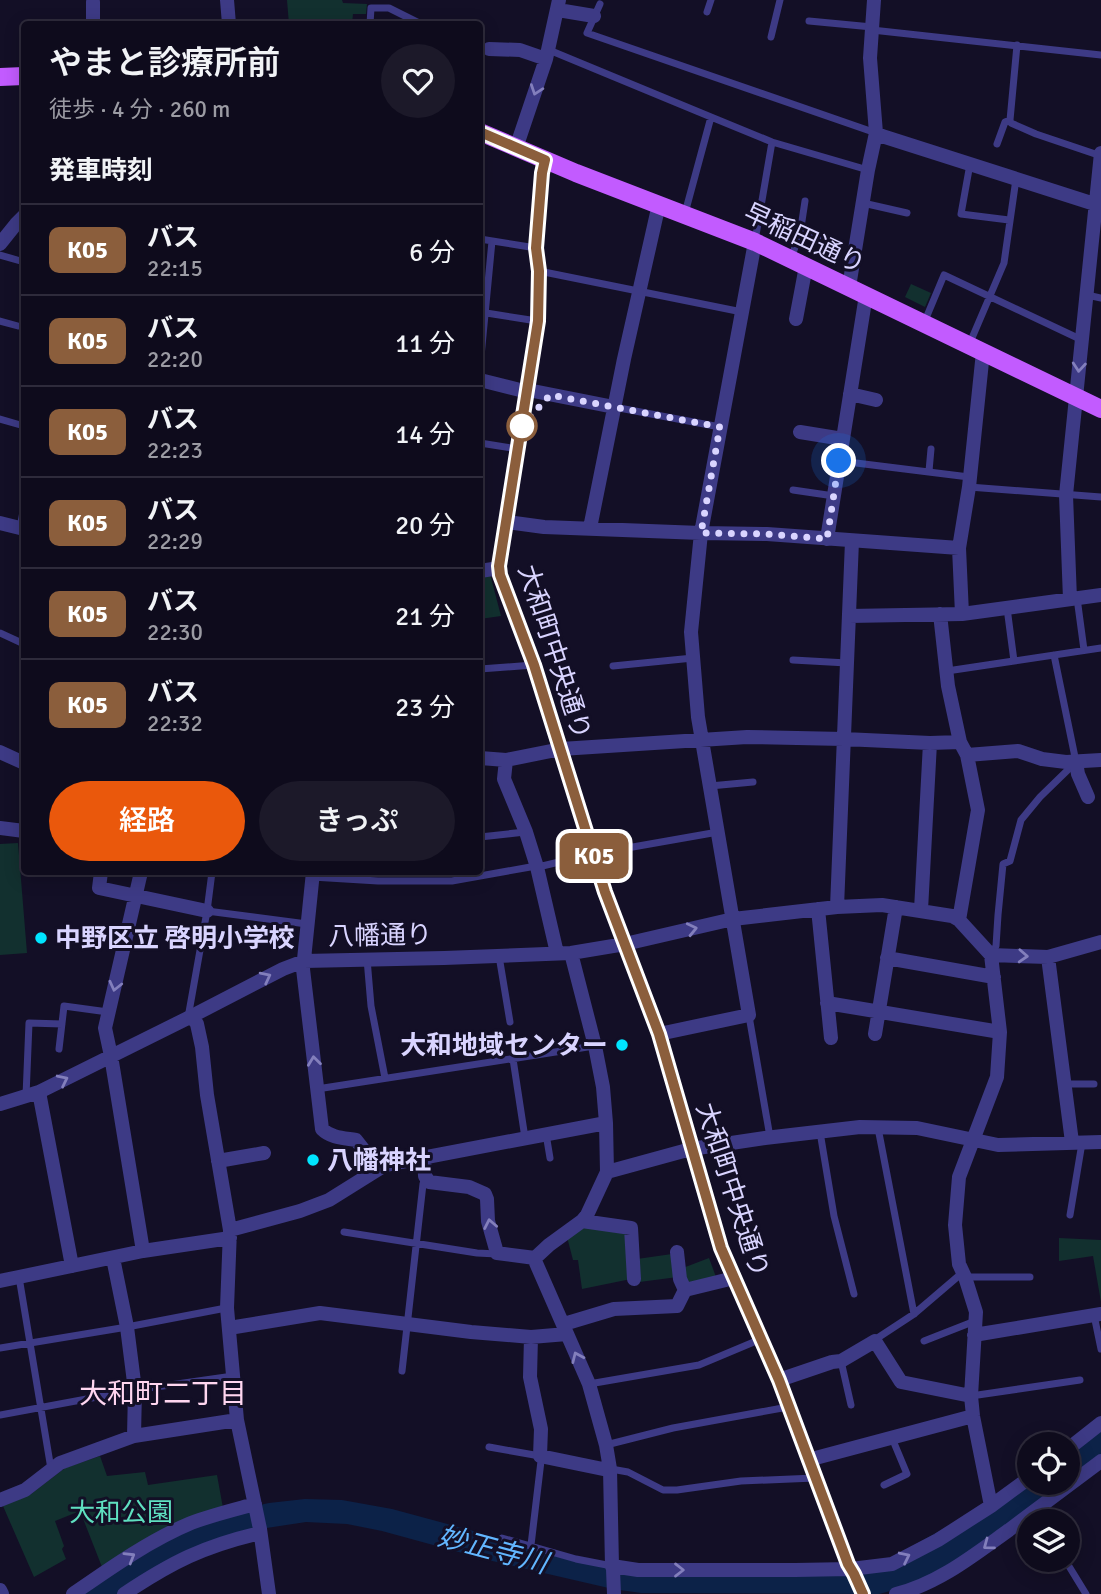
<!DOCTYPE html>
<html lang="ja">
<meta charset="utf-8">
<style>
:root{--surface:#0e0b1c;--page:#1c1929;--text:#f1f3f6;--muted:#9b9ba3;--line:#2e2b3b;--accent:#ea580c}
body{margin:0;font-family:Signika,"Noto Sans JP",sans-serif;background:var(--page);color:var(--text);height:100vh;display:flex;flex-direction:column;font-size:26px;white-space:nowrap}
*{box-sizing:border-box;margin:0}
p{font-size:23px;color:var(--muted)}
.icon{flex:none;width:38px;height:38px;fill:none;stroke:currentColor;stroke-width:2;stroke-linecap:round;stroke-linejoin:round}
.map{position:relative;flex:1;overflow:hidden}
.details{position:absolute;left:21px;top:21px;width:462px;height:854px;display:flex;flex-direction:column;background:var(--surface);border-radius:7px;box-shadow:0 4px 18px #0003,0 0 0 2px var(--line)}
.details>*{flex:none}
.badge{padding:0 14px;border-radius:10px;font-size:24px;line-height:46px}
.buttons{position:absolute;left:1017px;top:1432px;display:grid;gap:14px}
.buttons a{display:grid;place-items:center;width:63px;height:63px;border-radius:50%;background:var(--surface);box-shadow:0 4px 18px #0003,0 0 0 2px var(--line);font-size:35px}
.you{position:absolute;width:35px;height:35px;margin:-18px;border:5px solid #fff;border-radius:50%;background:#1a73e8;box-shadow:0 0 0 10px #1a73e833}
.map>.badge{position:absolute;translate:-50% -50%;box-shadow:0 0 0 4px #fff}
h2{padding:0 28px;font-size:26px;line-height:63px}
.round{display:grid;place-items:center;flex:none;width:74px;height:74px;border-radius:37px;background:var(--page)}
.headline{display:flex;align-items:center;justify-content:space-between;height:119px;padding:0 28px}
h1{font-size:33px;font-weight:600;line-height:52px}
.primary-button{display:flex;gap:14px;margin-top:auto;padding:14px 28px}
.primary-button a{flex:1;height:80px;border-radius:42px;background:var(--accent);color:#fff;font-size:28px;font-weight:600;line-height:80px;text-align:center}
.primary-button a+a{background:var(--page);color:var(--text)}
ul{padding:0;list-style:none}
li{display:flex;align-items:center;gap:21px;height:91px;padding:0 28px;border-top:2px solid var(--line)}
li div{flex:1}
li b{display:block;font-size:26px}
li em{font-style:normal}
li .badge{min-width:77px;font-weight:700;text-align:center}
.map>svg:first-child{display:block}
</style>
<div class="map">
<svg width="1101" height="1594" viewBox="0 0 1101 1594">
<rect width="100%" height="100%" fill="#130f26"/>
<path fill="#12302f" d="M287 0H342L343 3 367 4 366 14H353L352 24H289Z
M911 284 931 293 925 307 905 297Z
M490 574 501 616 480 619V575Z
M18 843 27 953 0 955V844Z
M579 1226 626 1234 630 1260 672 1254 675 1271 709 1258 716 1277 689 1284 685 1276 632 1283 631 1279 582 1289 578 1260H573L567 1237Z
M1059 1238 1101 1240V1302L1093 1256 1059 1261Z
M100 1456 107 1476 145 1472 148 1485 217 1475 223 1508 102 1567 80 1511 55 1521 64 1546 62 1549 66 1559 34 1577 3 1506 31 1494 65 1468Z"/>
<path fill="#0c2248" d="M1101 1428V1457L1068 1482V1453Z
M1029 1482H1067L968 1554 909 1586 879 1594 641 1593 613 1589 488 1560 382 1531 347 1524 306 1522 260 1529 118 1594H81L107 1576 190 1528 255 1506 269 1503 305 1499 342 1500 392 1509 614 1569 863 1573Z"/>
<g fill="none" stroke-linecap="round" stroke-linejoin="round">
<path stroke="#3d3a85" stroke-width="7" d="M600 4 587 33 876 133
M707 12 711 0
M809 21 872 27
M370 24 371 8H389L421 24
M872 30 1101 55
M771 37 780 0
M549 50 711 117
M1010 120 1011 123 1036 134 1101 156
M997 144 1005 122 1010 120 1017 45
M970 164 961 214 1009 220
M863 203 907 213
M685 213 711 117 772 142 868 170
M800 230 818 237
M480 239 536 248
M755 241 772 142
M0 255 24 262
M791 258 800 234 805 201
M539 271 742 312
M1087 295 1101 298
M480 312 537 321
M0 321 18 326
M924 323 944 275 1082 340
M969 345 1004 263 1016 179
M480 367 492 241
M614 407 720 427
M0 419 24 426
M480 443 518 449
M840 461 969 477
M929 471 931 449
M969 487 1101 497
M793 490 834 496
M20 528 24 506
M1077 598 1084 650
M1007 608 1014 661
M0 633 24 644
M793 660 847 663
M613 666 693 658
M480 669 533 665
M947 671 1101 648
M710 786 753 782
M480 837 525 832
M538 867 593 854 718 832
M312 877 378 881H452L536 866
M207 911 307 924
M991 954 996 946 998 915 1003 864 1010 861 1021 820 1040 797 1076 762 1054 655
M499 956 510 1022
M367 959 371 1006 385 1078
M192 1015 189 1012 207 911 212 872
M749 1016 770 1137
M59 1049 64 1006 108 1012
M513 1059 525 1138
M1065 1084H1094
M317 1089 594 1046
M26 1096 29 1023 62 1024
M878 1128 914 1314
M820 1132 834 1216 854 1294
M546 1134 550 1158
M1070 1215 1082 1143
M344 1232 477 1253 497 1254
M19 1277 51 1469
M965 1277H1030
M1094 1315 1101 1349
M875 1341 879 1337 914 1314 962 1273
M924 1341 975 1321
M0 1348 127 1327 226 1308
M841 1361 851 1405
M402 1371 423 1184 425 1177
M589 1384 699 1365 761 1339
M971 1396 1080 1380
M0 1415 135 1390 233 1376
M606 1445 673 1428 788 1407
M489 1447 540 1456 541 1461 531 1545
M611 1469 628 1472 663 1490H677L741 1481 815 1478
M884 1485 907 1474 892 1438
M502 1538 576 1559 612 1566
M1067 1563 1086 1594"/>
<path stroke="#3d3a85" stroke-width="14" d="M227 0 229 24
M93 2V24
M558 10 594 16
M489 49 520 50 546 59
M876 133 882 136 1101 206
M516 148 546 59 559 0
M545 160 542 173 536 248 539 271 538 321 499 566 500 575 534 665 605 892 659 1034 721 1248 779 1380 848 1564 854 1574 863 1594
M0 244 16 224 24 216
M849 287 868 170 876 133 870 58 874 0
M796 319 806 266
M480 380 528 392
M528 390 614 407
M850 394 876 400
M800 432 843 439
M507 522 544 527 701 533 767 534 959 548
M0 523 24 529
M590 528 624 359 659 204
M827 539 866 295
M480 571 499 568
M1070 599 1066 495 1101 153
M940 614 948 686 960 742 967 755 978 810 959 920
M962 614 959 548 969 487 983 352
M849 616 962 614 1101 595
M0 752 24 763
M967 755 1018 751 1042 759 1066 762 1101 760
M480 758 506 760 561 749 747 737 844 739 930 743 960 742
M506 760 504 779 526 832 537 867 557 953
M1076 762 1078 774 1088 797
M0 828 24 831
M101 872 99 888 207 911
M141 872 105 1028 111 1056 143 1251
M313 872 303 969 322 1129C331 1138 344 1138 356 1140L378 1168
M837 907 852 541
M818 909 831 1038
M921 910 930 743
M1048 957 1072 1142
M887 958 994 977
M827 1003 1000 1032
M192 1016 197 1024 202 1047 207 1095 230 1230 227 1308 237 1420 260 1529 269 1594
M659 1034 749 1015 698 717 691 632 701 533 755 242
M875 1034 896 907
M39 1092 72 1266
M0 1104 39 1092 192 1016 283 969 304 961 444 958 571 953 625 944 733 919 837 907 882 905 952 916 959 920 991 955 1048 957 1101 942
M424 1157 425 1176 429 1182 469 1187 485 1194 487 1199 488 1221 497 1253 535 1258 549 1245 582 1221 587 1215 607 1172 606 1123 603 1087 595 1046 571 953
M218 1161 264 1153
M607 1172 691 1149 765 1138 860 1127 917 1128 998 1145 1101 1142
M582 1221 631 1228 634 1279
M230 1230 300 1211 329 1200 385 1165 606 1123
M677 1252 680 1279 685 1290
M113 1258 127 1327 135 1390 134 1436
M535 1258 536 1263 589 1384 606 1445 610 1469 612 1566 613 1569 614 1594
M0 1281 143 1251 230 1238
M564 1324 614 1309 677 1306 685 1290 734 1278
M229 1328 320 1313 471 1332 531 1337 567 1334
M974 1335 1101 1314
M531 1337 530 1377 541 1429 540 1456 603 1469H610
M779 1380 832 1362 841 1361 875 1341 901 1382 971 1396
M1068 1449 1101 1423
M808 1460 973 1416
M0 1500 25 1490 60 1463 134 1436 237 1420
M991 1506 973 1416 971 1396 976 1312 965 1277 959 1264 955 1225 959 1177 997 1077 1000 1032 991 955
M612 1566 638 1570H795L851 1569 892 1564 938 1540 991 1506 1029 1478
M0 1590 2 1594
M73 1594C109 1569 150 1540 191 1523 212 1515 233 1510 255 1504
M124 1594C172 1562 204 1546 260 1533
M896 1594C938 1584 974 1555 1009 1530 1040 1507 1070 1484 1101 1461"/>
<path stroke="#c25bff" stroke-width="18" d="M0 77 24 76
M480 132 576 173 755 242 1101 409"/>
</g>
<defs><path id="oneway-chevron" d="M-2-3.5L2.5 0L-2 3.5" fill="none" stroke-width="1.6" stroke-linecap="round" stroke-linejoin="round" transform="scale(1.75)"/></defs>
<g stroke="#837fbc">
<use href="#oneway-chevron" transform="translate(536 90) rotate(109)"/>
<use href="#oneway-chevron" transform="translate(1079 367) rotate(95)"/>
<use href="#oneway-chevron" transform="translate(692 929) rotate(-13)"/>
<use href="#oneway-chevron" transform="translate(1023 956) rotate(3)"/>
<use href="#oneway-chevron" transform="translate(266 977) rotate(-27)"/>
<use href="#oneway-chevron" transform="translate(115 986) rotate(103)"/>
<use href="#oneway-chevron" transform="translate(314 1061) rotate(-97)"/>
<use href="#oneway-chevron" transform="translate(63 1080) rotate(-26)"/>
<use href="#oneway-chevron" transform="translate(490 1224) rotate(-101)"/>
<use href="#oneway-chevron" transform="translate(577 1357) rotate(-114)"/>
<use href="#oneway-chevron" transform="translate(988 1545) rotate(143)"/>
<use href="#oneway-chevron" transform="translate(130 1557) rotate(-31)"/>
<use href="#oneway-chevron" transform="translate(905 1557) rotate(-26)"/>
<use href="#oneway-chevron" transform="translate(679 1570)"/>
</g>
<g fill="none" stroke-linecap="round" stroke-linejoin="round">
<defs>
<path id="line" d="M480 132 545 160 542 173 536 248 539 271 538 321 499 566 500 575 534 665 605 892 659 1034 721 1248 779 1380 848 1564 854 1574 863 1594"/>
</defs>
<use href="#line" stroke="#fff" stroke-width="16"/>
<use href="#line" stroke="#8b5e3c" stroke-width="10"/>
<path stroke="#d9d4ff" stroke-width="7" stroke-dasharray="0 12.6" d="M522 426 550 395 720 427 701 533 767 534 827 539 839 461"/>
</g>
<circle fill="#fff" stroke="#8b5e3c" stroke-width="3.5" cx="522" cy="426" r="14"/>
<g fill="#00e5ff" stroke="#130f26" stroke-width="2.5">
<circle cx="41" cy="938" r="7"/>
<circle cx="622" cy="1045" r="7"/>
<circle cx="313" cy="1160" r="7"/>
</g>
<g text-anchor="middle" stroke-width="6" stroke-linejoin="round" paint-order="stroke">
<g font-size="26" fill="#d9d4ff" stroke="#130f26">
<text transform="translate(805 238) rotate(25)" y="9">早稲田通り</text>
<text transform="translate(555 652) rotate(72)" y="9">大和町中央通り</text>
<text transform="translate(380 935) rotate(-1)" y="9">八幡通り</text>
<text transform="translate(733 1190) rotate(72)" y="9">大和町中央通り</text>
</g>
<g font-size="26" font-weight="bold" fill="#d9d4ff" stroke="#130f26" text-anchor="start">
<text x="55" y="947">中野区立 啓明小学校</text>
<text x="608" y="1054" text-anchor="end">大和地域センター</text>
<text x="327" y="1169">八幡神社</text>
</g>
<g font-size="26" fill="#5fe0c0" stroke="#130f26">
<text x="121" y="1521">大和公園</text>
</g>
<g font-size="28" fill="#ffd6f0" stroke="#130f26">
<text x="163" y="1403">大和町二丁目</text>
</g>
<g font-size="28" font-style="italic" fill="#62b6ff" stroke="#130f26">
<text transform="translate(493 1549) rotate(15)" y="10">妙正寺川</text>
</g>
</g>
</svg>
<div class="buttons">
<a><svg class="icon" aria-label="locate" viewBox="0 0 24 24"><circle cx="12" cy="12" r="6"/><path d="M12 2v4M12 18v4M2 12h4M18 12h4"/></svg></a>
<a><svg class="icon" aria-label="layers" viewBox="0 0 24 24"><path d="M12 4l9 5-9 5-9-5zM3 14l9 5 9-5"/></svg></a>
</div>
<div class="you" style="left:839px;top:461px"></div>
<b class="badge" style="left:594px;top:856px;background:#8b5e3c;color:#fff">K05</b>
<section class="details">
<div class="headline"><div><h1>やまと診療所前</h1><p>徒歩 · 4 分 · 260 m</p></div><a class="round"><svg class="icon" aria-label="heart" viewBox="0 0 24 24"><path d="M12 20l-8-8c-3-5 5-10 8-4 3-6 11-1 8 4z"/></svg></a></div>
<h2>発車時刻</h2>
<ul>
<li><span class="badge" style="background:#8b5e3c;color:#fff">K05</span><div><b>バス</b><p>22:15</p></div><em>6 分</em></li>
<li><span class="badge" style="background:#8b5e3c;color:#fff">K05</span><div><b>バス</b><p>22:20</p></div><em>11 分</em></li>
<li><span class="badge" style="background:#8b5e3c;color:#fff">K05</span><div><b>バス</b><p>22:23</p></div><em>14 分</em></li>
<li><span class="badge" style="background:#8b5e3c;color:#fff">K05</span><div><b>バス</b><p>22:29</p></div><em>20 分</em></li>
<li><span class="badge" style="background:#8b5e3c;color:#fff">K05</span><div><b>バス</b><p>22:30</p></div><em>21 分</em></li>
<li><span class="badge" style="background:#8b5e3c;color:#fff">K05</span><div><b>バス</b><p>22:32</p></div><em>23 分</em></li>
</ul>
<div class="primary-button"><a>経路</a><a>きっぷ</a></div>
</section>
</div>
